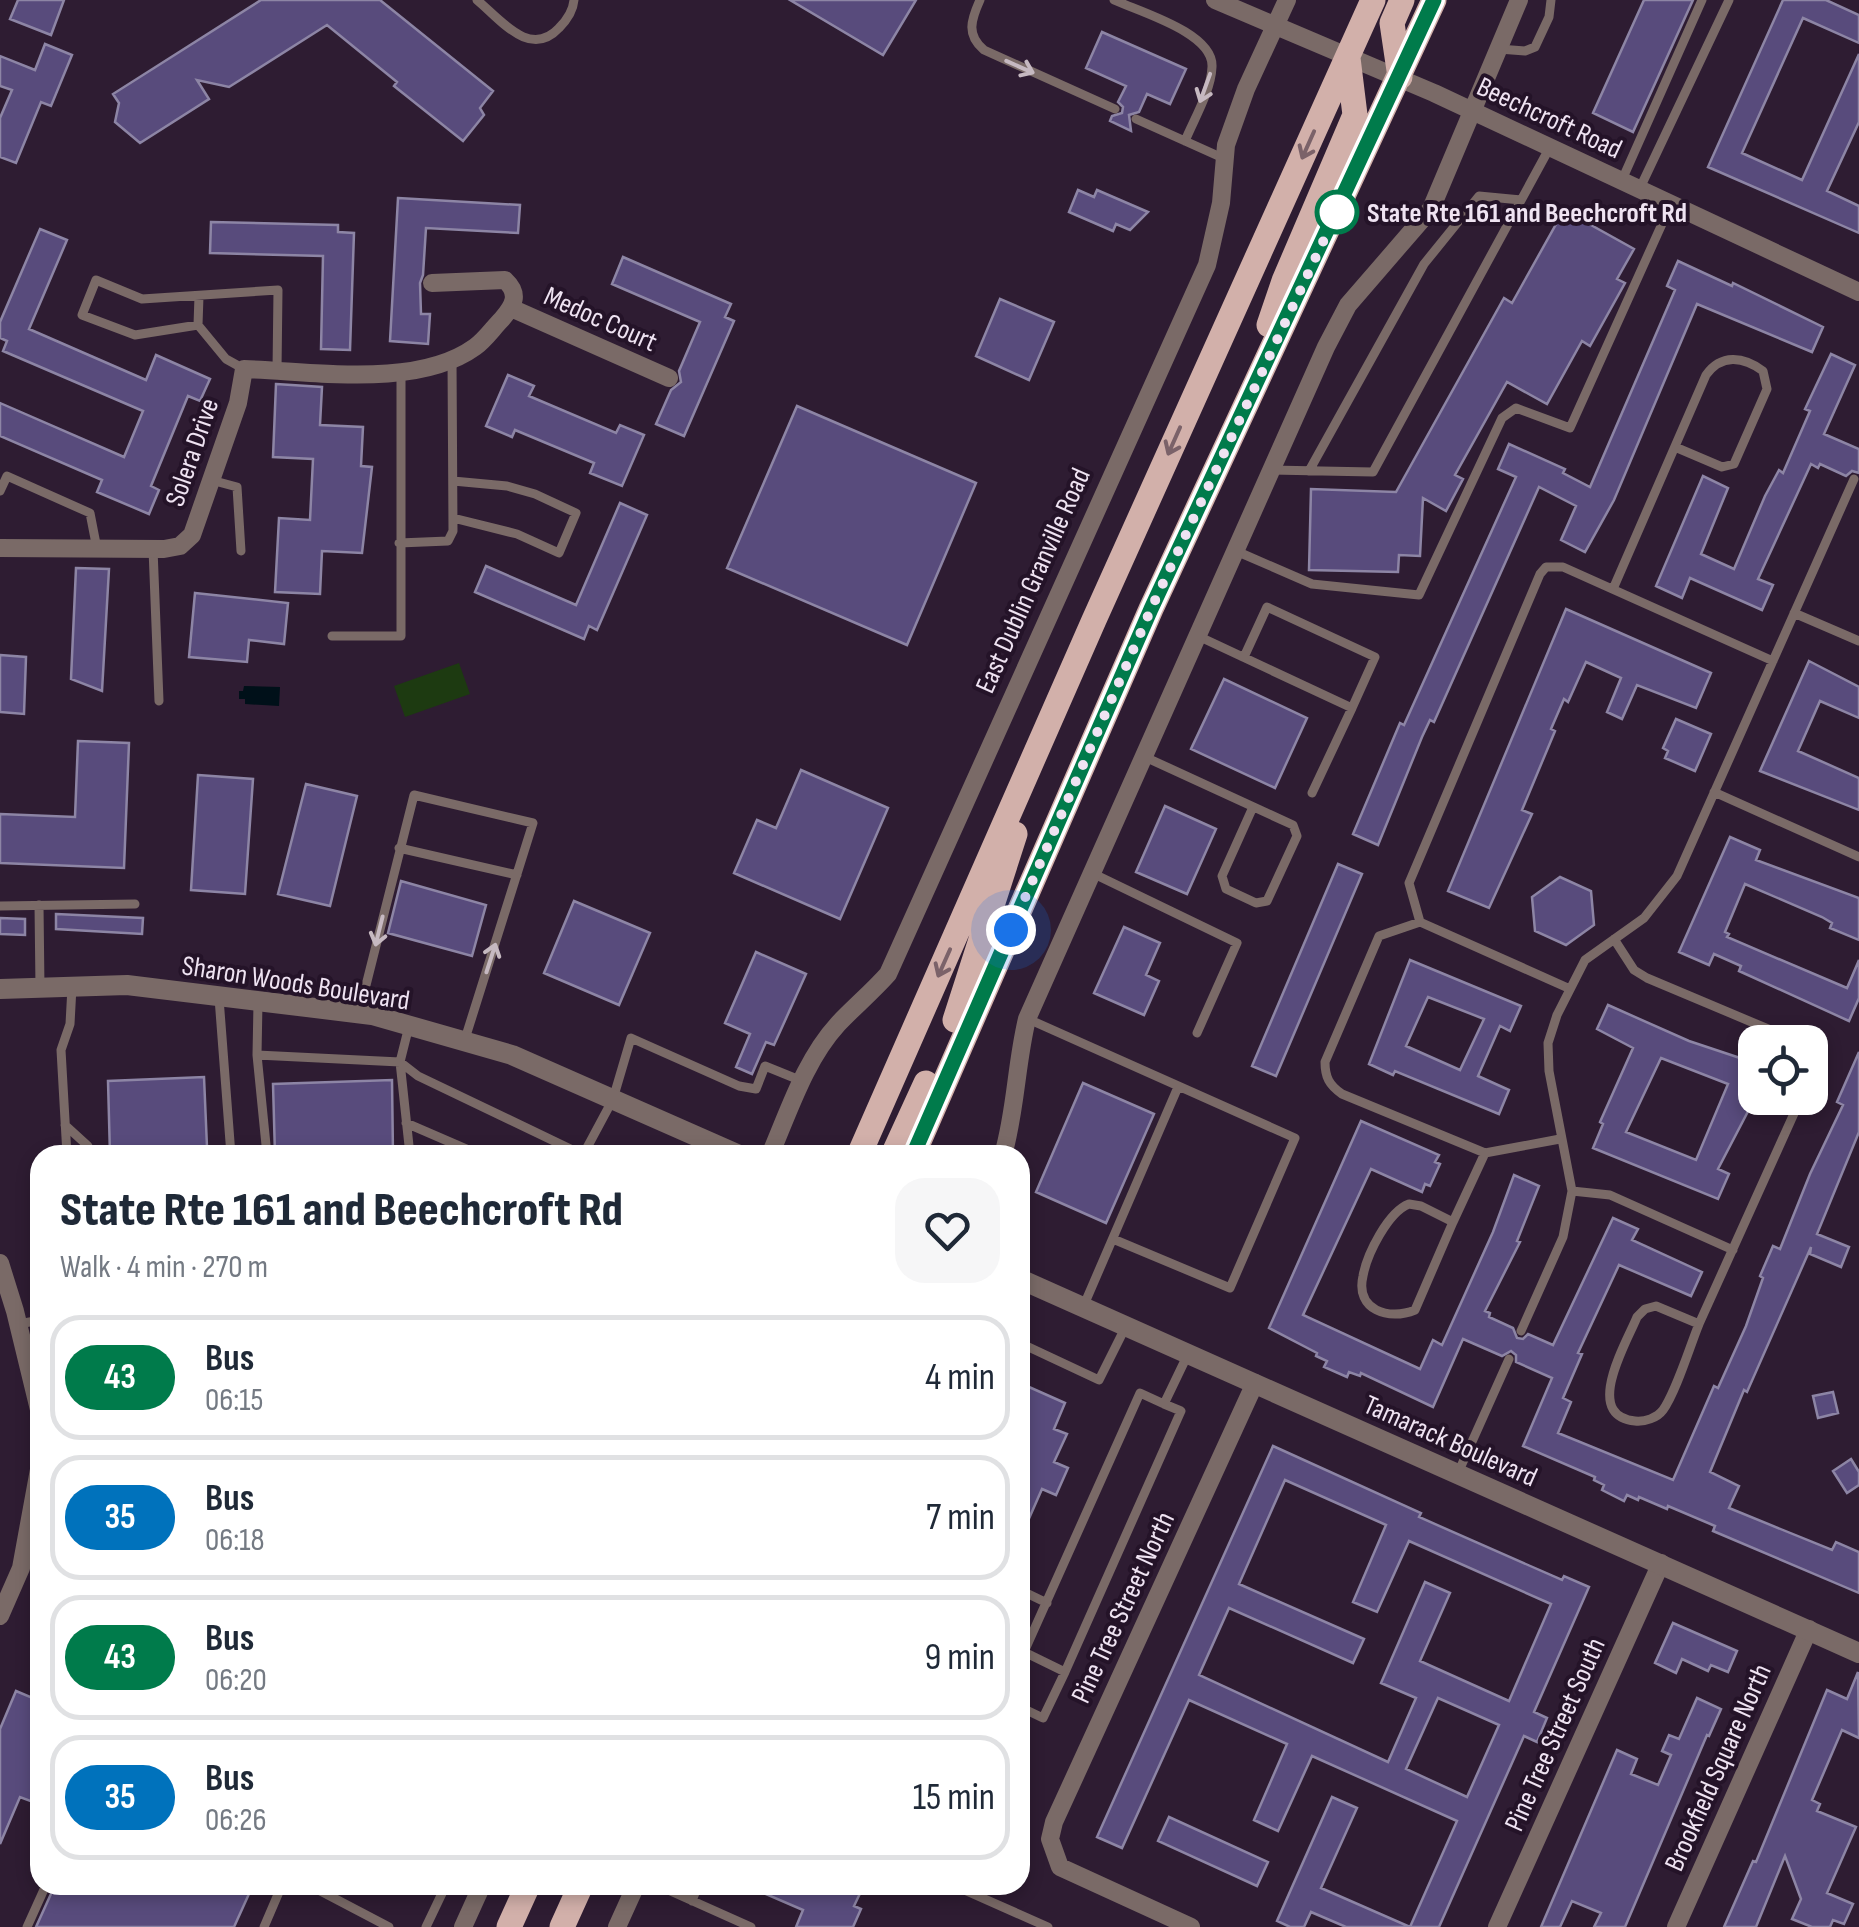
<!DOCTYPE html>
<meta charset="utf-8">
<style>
:root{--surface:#fff;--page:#f6f6f7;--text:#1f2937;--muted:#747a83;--line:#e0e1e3}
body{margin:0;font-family:"Sofia Sans Condensed",sans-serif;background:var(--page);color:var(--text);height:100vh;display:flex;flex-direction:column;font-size:38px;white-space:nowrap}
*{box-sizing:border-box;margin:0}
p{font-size:32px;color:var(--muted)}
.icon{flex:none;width:55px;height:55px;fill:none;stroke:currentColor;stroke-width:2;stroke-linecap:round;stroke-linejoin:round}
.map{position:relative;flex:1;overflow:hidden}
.details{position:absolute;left:30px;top:1145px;width:1000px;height:750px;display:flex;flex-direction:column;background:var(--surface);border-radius:30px;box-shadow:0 5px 15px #0003}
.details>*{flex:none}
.badge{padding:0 20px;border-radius:32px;font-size:35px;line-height:65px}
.fabs{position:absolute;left:1738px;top:1025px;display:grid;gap:20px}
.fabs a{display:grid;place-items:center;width:90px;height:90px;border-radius:20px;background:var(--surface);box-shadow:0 5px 15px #0003;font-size:50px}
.you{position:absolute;width:50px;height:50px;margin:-25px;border:8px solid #fff;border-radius:50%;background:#1a73e8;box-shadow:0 0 0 15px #1a73e833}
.map>.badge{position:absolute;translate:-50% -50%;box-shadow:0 0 0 5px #fff}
.round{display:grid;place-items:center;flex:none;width:105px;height:105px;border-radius:30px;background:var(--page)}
.overview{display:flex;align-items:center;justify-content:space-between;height:170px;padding:0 30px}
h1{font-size:48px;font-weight:800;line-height:75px}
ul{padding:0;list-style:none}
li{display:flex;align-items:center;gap:30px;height:125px;margin:0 20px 15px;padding:0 10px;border:5px solid var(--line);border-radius:30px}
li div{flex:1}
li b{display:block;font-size:38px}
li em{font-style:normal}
li .badge{min-width:110px;font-weight:700;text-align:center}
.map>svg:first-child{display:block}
</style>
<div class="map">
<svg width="1859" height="1927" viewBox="0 0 1859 1927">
<rect width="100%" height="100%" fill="#2e1c32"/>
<path fill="#1d3a11" d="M459 663 470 694 405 717 394 686Z"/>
<path fill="#001019" d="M244 686 280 687 279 706 245 704V699H239V691H243Z"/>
<path fill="#584b7c" stroke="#8d85a5" stroke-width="2.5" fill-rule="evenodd" d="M18 0H64L51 35 10 19Z
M261 0H380L493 91 480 108 484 115 463 141 394 86 397 82 327 25 229 87 197 80 209 99 140 143 115 122 119 103 113 94Z
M790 0H916L883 55Z
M1644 0H1693L1633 132 1593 113Z
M1783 0H1826L1859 15V43L1803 18 1742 153 1802 180 1859 54V122L1827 191 1859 206V233L1708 167Z
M1102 32 1186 69 1170 104 1147 94 1139 112 1129 115 1131 131 1110 121 1112 116 1122 113 1123 107 1118 102 1126 86 1086 68Z
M45 44 72 55 51 106 41 102 16 163 0 157V118L12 90 0 86V56L35 70Z
M1078 190 1094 197 1097 190 1148 212 1130 230 1116 224 1113 231 1069 212Z
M398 198 520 205 518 233 426 228 423 275 420 283 421 314H430L428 344 390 341Z
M1564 210 1634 249 1617 279 1625 283 1590 346 1582 341 1547 404 1507 382 1455 475 1463 479 1446 511 1423 498 1420 556 1399 555 1398 572 1309 570 1311 489 1396 492 1504 298 1512 303Z
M211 222 338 225V232L354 233 350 350 321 349 323 256 210 253Z
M40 229 67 240 29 329 146 380 156 355 210 379 200 401 188 396 151 486 159 490 149 514 97 492 102 480 0 436V403L124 457 143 411 3 351 7 341 0 338V322Z
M623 257 731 304 725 317 734 321 684 436 656 424 671 390 681 382 679 371 700 322 612 284Z
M1678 261 1732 286 1733 283 1823 327 1812 352 1697 304 1614 500 1585 552 1561 540 1576 506 1539 487 1434 722 1430 720 1422 737 1378 845 1353 834 1400 723 1404 725 1516 477 1498 469 1509 444 1565 469 1563 473 1590 487 1675 290 1667 286Z
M1000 299 1054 322 1029 380 976 356Z
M1831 354 1855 365 1824 434 1859 449V473L1852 471 1846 476 1820 464 1818 468 1811 464 1758 579 1773 585 1762 610 1690 578 1682 598 1656 586 1703 476 1728 488 1701 554 1734 569 1765 496 1779 470 1783 473 1810 411 1805 409Z
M508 375 534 386 529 396 616 433 620 425 644 435 622 486 590 473 594 463 515 430 512 437 486 426Z
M276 384 322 387 320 425 363 427 361 466 372 467 362 553 322 551 320 594 275 592 279 518 310 520 313 459 273 457Z
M797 406 976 483 907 645 727 568Z
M620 503 647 515 597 630 589 626 584 639 475 592 486 566 576 605Z
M76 568 109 569 102 691 71 679Z
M195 593 288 603 284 644 249 640 247 662 189 657Z
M1566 609 1711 673 1696 708 1637 685 1622 719 1607 712 1621 678 1586 662 1568 702 1564 699 1551 729 1555 731 1522 810 1532 814 1489 908 1448 891Z
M0 655 26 657 24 714 0 712Z
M1809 661 1859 687V718L1820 701 1798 751 1859 778V810L1760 771Z
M1224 679 1307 718 1275 788 1191 749Z
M1676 719 1711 734 1695 771 1665 758 1668 751 1663 748Z
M78 741 129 743 124 868 0 863V814L75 817Z
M801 770 888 808 840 919 734 873 757 820 776 828Z
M198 775 253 779 245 894 191 890Z
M306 784 357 796 330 906 278 894Z
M1165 806 1216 829 1187 894 1136 872Z
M1730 837 1760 850 1756 860 1859 898V940L1830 928 1832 923 1822 917 1745 884 1725 932 1729 934 1727 937 1847 988 1859 960V998L1849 1021 1739 971 1741 966 1714 954 1709 965 1679 952Z
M1338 864 1362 874 1276 1076 1252 1066Z
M1560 877 1591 891 1594 925 1566 945 1535 931 1532 897Z
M401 881 486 905 472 956 388 933Z
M574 901 650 933 619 1005 544 973Z
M56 914 143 918 142 934 56 929Z
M0 918 25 919V935L0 934Z
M1124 927 1160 943 1146 975 1159 981 1144 1015 1094 993Z
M756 952 806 974 774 1045 766 1042 752 1074 736 1067 750 1034 725 1023Z
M1410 960 1521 1006 1510 1031 1500 1026 1478 1076 1509 1090 1499 1114 1395 1071 1393 1075 1369 1064ZM1428 997 1484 1019 1460 1070 1406 1046Z
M1608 1005 1689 1041 1755 1063V1098L1718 1169 1729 1174 1718 1199 1593 1148 1603 1124 1600 1122 1633 1048 1597 1029ZM1661 1058 1728 1084 1696 1160 1626 1132Z
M1859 1052V1132L1817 1234 1849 1247 1841 1267 1810 1254 1811 1247 1747 1392 1744 1390 1710 1472 1739 1486 1729 1508 1832 1550 1836 1542 1859 1552V1593L1713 1531 1715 1526 1668 1506 1667 1509 1639 1497 1638 1500 1627 1495 1624 1501 1602 1490 1604 1485 1594 1480 1595 1477 1523 1446 1552 1378 1516 1362V1355L1511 1351 1502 1356 1463 1339 1433 1407 1361 1373 1360 1376 1349 1372 1347 1377 1324 1367 1327 1361 1316 1356 1317 1353 1269 1328 1361 1121 1439 1155 1435 1162 1440 1164 1430 1186 1425 1184 1422 1192 1371 1169 1303 1315 1420 1369 1433 1340 1442 1345 1493 1232 1514 1175 1539 1186 1517 1241 1520 1242 1485 1311 1490 1313 1489 1317 1513 1328 1517 1338 1523 1339 1528 1334 1553 1345 1613 1218 1638 1229 1632 1240 1702 1272 1691 1296 1619 1265 1578 1353 1582 1354 1563 1398 1571 1402 1558 1433 1673 1480 1714 1386 1718 1388 1746 1326 1763 1278 1760 1276 1773 1246 1780 1249 1810 1174 1843 1105 1837 1102Z
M204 1077 207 1147H196V1155H110L108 1081Z
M392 1080 393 1155H275L273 1084Z
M1083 1083 1154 1114 1106 1223 1036 1192Z
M1020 1383 1065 1403 1054 1429 1067 1434 1054 1462 1068 1468 1056 1495 1042 1489 1020 1539Z
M1833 1392 1838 1413 1818 1418 1813 1396Z
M1273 1446 1421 1513 1419 1517 1562 1580 1564 1576 1589 1587 1534 1712 1547 1718 1537 1742 1524 1736 1439 1927H1346L1311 1912 1304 1927H1290L1277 1921 1332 1797 1357 1808 1321 1888 1410 1927 1457 1821 1312 1756 1278 1831 1254 1820 1287 1744 1189 1700 1122 1848 1097 1837ZM1285 1480 1386 1525 1353 1602 1377 1612 1409 1541 1551 1604 1509 1701 1420 1661 1450 1593 1425 1582 1381 1683 1416 1698 1388 1762 1199 1675 1229 1608 1353 1663 1364 1639 1239 1584ZM1438 1698 1499 1725 1467 1797 1406 1769Z
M1851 1459 1859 1472V1485L1847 1493 1833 1471Z
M1673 1623 1737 1651 1728 1672 1711 1665 1708 1671 1682 1659 1676 1673 1655 1663Z
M1858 1672 1859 1738 1842 1730 1812 1800 1820 1804 1817 1811 1856 1827 1827 1893 1853 1904 1844 1924 1833 1920 1830 1927H1812L1792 1919 1801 1899 1785 1856 1756 1927H1724L1753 1861 1756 1862 1827 1690 1847 1699Z
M16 1691 40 1701V1784L33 1802 20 1797 0 1844V1729Z
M1697 1698 1721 1709 1709 1736 1707 1735 1625 1927H1594L1601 1913 1572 1901 1560 1927H1541L1617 1750 1637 1759 1631 1774 1658 1785 1671 1755 1662 1751 1669 1735 1679 1739Z
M1169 1817 1268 1862 1257 1886 1158 1841Z
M55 1885H253L234 1927H36Z
M745 1885H864L854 1906 861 1909 853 1927H796L803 1910Z"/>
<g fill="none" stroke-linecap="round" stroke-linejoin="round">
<path stroke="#7a6a67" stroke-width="9" d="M477 0C501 20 530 59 559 28 567 20 573 12 574 0
M980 0C971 20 966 35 984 50L1115 109
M1114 0C1140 12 1214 33 1212 67 1211 91 1194 119 1185 141
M1499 49 1525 51 1535 47 1549 17 1551 0
M1136 119 1225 159
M1622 180 1702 0
M1640 188 1729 0
M198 325 199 296
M244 369 226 359 198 325 135 335 82 315 96 280 142 299 278 290 277 370
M1271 470 1373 472 1550 147
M1309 471 1424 264 1479 196 1521 200
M211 480 237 487 241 551
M0 491 7 476 90 513 97 549
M453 518 517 534 559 553 576 513 535 494 507 486 453 481
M399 543 448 541 453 531 452 359
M153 549 159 701
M1236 551 1312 584 1419 595 1502 418 1516 408 1570 428 1671 204
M1613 589 1706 375C1721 354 1743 356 1763 371L1767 389 1734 464 1722 467 1675 447
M1794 613 1859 641
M332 636H401V374
M1198 636 1352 708 1312 793
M1244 657 1267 607 1375 657 1352 708
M1145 757 1293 825 1297 836 1267 901 1256 903 1226 889 1222 876 1253 807
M1714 792 1859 857
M399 848 517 875
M1092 873 1237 943 1197 1033
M39 905 40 988
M0 906 135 904
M1420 922 1409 883 1540 574 1546 567H1563L1773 661
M1420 922 1379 936 1325 1062C1325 1077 1329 1085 1342 1094L1485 1153 1560 1139
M1420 922 1568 988
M1614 939 1634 970 1647 978 1799 1042
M219 998 231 1155
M258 1003 257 1055 267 1155
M359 1013 414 795 533 823 465 1039
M1028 1019 1295 1138 1230 1288 1113 1239
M409 1026 400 1062 410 1155
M1810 1048 1815 1064 1810 1076
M257 1055 400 1062 418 1076 583 1155 613 1099 631 1038 739 1086 756 1089 765 1066 802 1081
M406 1123 480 1155
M65 1125 88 1146
M67 1155 61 1050 70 1024 72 987
M1572 1191 1610 1195 1733 1250
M1409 1204 1421 1206 1453 1222 1415 1310C1389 1321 1355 1310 1363 1276 1367 1254 1388 1212 1409 1204Z
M1453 1222 1485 1153
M1084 1305 1178 1087
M1656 1306 1699 1324C1690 1346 1676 1392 1663 1410 1657 1418 1645 1422 1635 1421 1582 1416 1627 1342 1637 1317L1645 1309Z
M19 1324 40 1320
M1699 1324 1801 1098
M1521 1331 1563 1237 1572 1191 1549 1071 1548 1043 1557 1015 1585 960 1644 918 1677 876 1854 479
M1020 1343 1099 1380 1126 1326
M1458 1473 1509 1359
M1020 1590 1047 1603
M1020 1650 1065 1672 1181 1411 1164 1404 1188 1354
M1020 1661 1140 1393 1164 1404
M1020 1707 1043 1718 1065 1672
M309 1885 389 1927
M657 1885 751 1927
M953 1885 1048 1927
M692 1901 698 1885
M27 1927 46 1885
M264 1927 282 1885
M426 1927 446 1885"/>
<path stroke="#7a6a67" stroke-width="18" d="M1215 0 1434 93 1859 292
M511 308 669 378
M0 548 164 549 180 546 192 535 238 403 244 369C313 371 417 389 475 347 485 340 493 328 502 319 514 305 520 294 505 280L432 283
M770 1155C789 1111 805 1060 838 1024 854 1007 872 992 888 974L1207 265 1221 203 1226 145 1246 89 1287 0
M1003 1155C1016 1110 1016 1064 1027 1019L1326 347 1348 305 1431 209 1519 0
M0 1263 15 1311 40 1414
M0 1616 21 1568 40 1464
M463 1927 482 1885
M617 1927 636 1885
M1191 1927 1060 1867 1050 1839 1054 1822 1255 1383
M1497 1927 1661 1563
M1676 1927 1809 1629"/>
<path stroke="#7a6a67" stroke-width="20" d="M0 989 127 985 372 1015 512 1055 739 1155
M1020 1279 1859 1653"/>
<path stroke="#d2b0aa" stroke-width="25" d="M1400 77 1392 23 1402 0
M1269 325 1284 281 1355 115 1348 58
M955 1020 1015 834
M859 1155 1094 620 1373 0
M893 1155 926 1083
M913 1155 1151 609 1434 0
M509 1927 528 1885
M562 1927 581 1885"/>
</g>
<defs><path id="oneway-shaft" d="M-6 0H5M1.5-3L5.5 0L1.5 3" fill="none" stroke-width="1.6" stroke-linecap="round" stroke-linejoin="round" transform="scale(2.5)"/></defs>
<g stroke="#c6b9c1">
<use href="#oneway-shaft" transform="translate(1020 67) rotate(24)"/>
<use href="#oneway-shaft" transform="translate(1205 88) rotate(110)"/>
<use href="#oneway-shaft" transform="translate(379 931) rotate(104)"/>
<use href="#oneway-shaft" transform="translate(491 958) rotate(-72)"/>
</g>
<g stroke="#7b6269">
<use href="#oneway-shaft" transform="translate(1308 145) rotate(114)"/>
<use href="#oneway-shaft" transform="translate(1174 441) rotate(114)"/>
<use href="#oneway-shaft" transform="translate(944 963) rotate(114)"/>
</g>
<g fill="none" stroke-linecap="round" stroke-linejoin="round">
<defs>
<path id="line" d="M913 1155 1151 609 1434 0"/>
</defs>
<use href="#line" stroke="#fff" stroke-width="22"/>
<use href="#line" stroke="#007b4b" stroke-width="15"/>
<path stroke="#efe3f2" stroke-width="10" stroke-dasharray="0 18" d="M1011 930 1151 609 1337 212"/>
</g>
<circle fill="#fff" stroke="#007b4b" stroke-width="5" cx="1337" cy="212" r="20"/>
<g text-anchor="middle" stroke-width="8" stroke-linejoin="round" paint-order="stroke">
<g font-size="28" fill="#efe3f2" stroke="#241328">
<text transform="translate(1550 117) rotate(25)" y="10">Beechcroft Road</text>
<text transform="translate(601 318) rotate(24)" y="10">Medoc Court</text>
<text transform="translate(191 452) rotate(-71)" y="10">Solera Drive</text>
<text transform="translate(1032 580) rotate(-66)" y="10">East Dublin Granville Road</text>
<text transform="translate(296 982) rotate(9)" y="10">Sharon Woods Boulevard</text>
<text transform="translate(1451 1440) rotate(24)" y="10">Tamarack Boulevard</text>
<text transform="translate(1122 1607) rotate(-65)" y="10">Pine Tree Street North</text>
<text transform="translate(1554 1734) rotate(-66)" y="10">Pine Tree Street South</text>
<text transform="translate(1717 1767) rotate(-66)" y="10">Brookfield Square North</text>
</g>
<g font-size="28" font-weight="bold" fill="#efe3f2" stroke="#241328" text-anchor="start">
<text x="1367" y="222">State Rte 161 and Beechcroft Rd</text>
</g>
</g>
</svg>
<div class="fabs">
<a><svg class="icon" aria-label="locate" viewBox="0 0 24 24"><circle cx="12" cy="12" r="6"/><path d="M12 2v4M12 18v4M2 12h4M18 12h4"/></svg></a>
</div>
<div class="you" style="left:1011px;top:930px"></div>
<section class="details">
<div class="overview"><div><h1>State Rte 161 and Beechcroft Rd</h1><p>Walk · 4 min · 270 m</p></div><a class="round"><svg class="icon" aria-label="heart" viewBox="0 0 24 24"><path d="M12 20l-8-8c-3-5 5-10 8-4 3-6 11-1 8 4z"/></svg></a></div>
<ul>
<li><span class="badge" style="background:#007b4b;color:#fff">43</span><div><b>Bus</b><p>06:15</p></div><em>4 min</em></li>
<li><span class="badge" style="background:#0072bc;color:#fff">35</span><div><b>Bus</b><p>06:18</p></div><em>7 min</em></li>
<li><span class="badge" style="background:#007b4b;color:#fff">43</span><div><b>Bus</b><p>06:20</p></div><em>9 min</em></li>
<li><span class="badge" style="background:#0072bc;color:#fff">35</span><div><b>Bus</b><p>06:26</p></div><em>15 min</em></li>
</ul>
</section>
</div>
